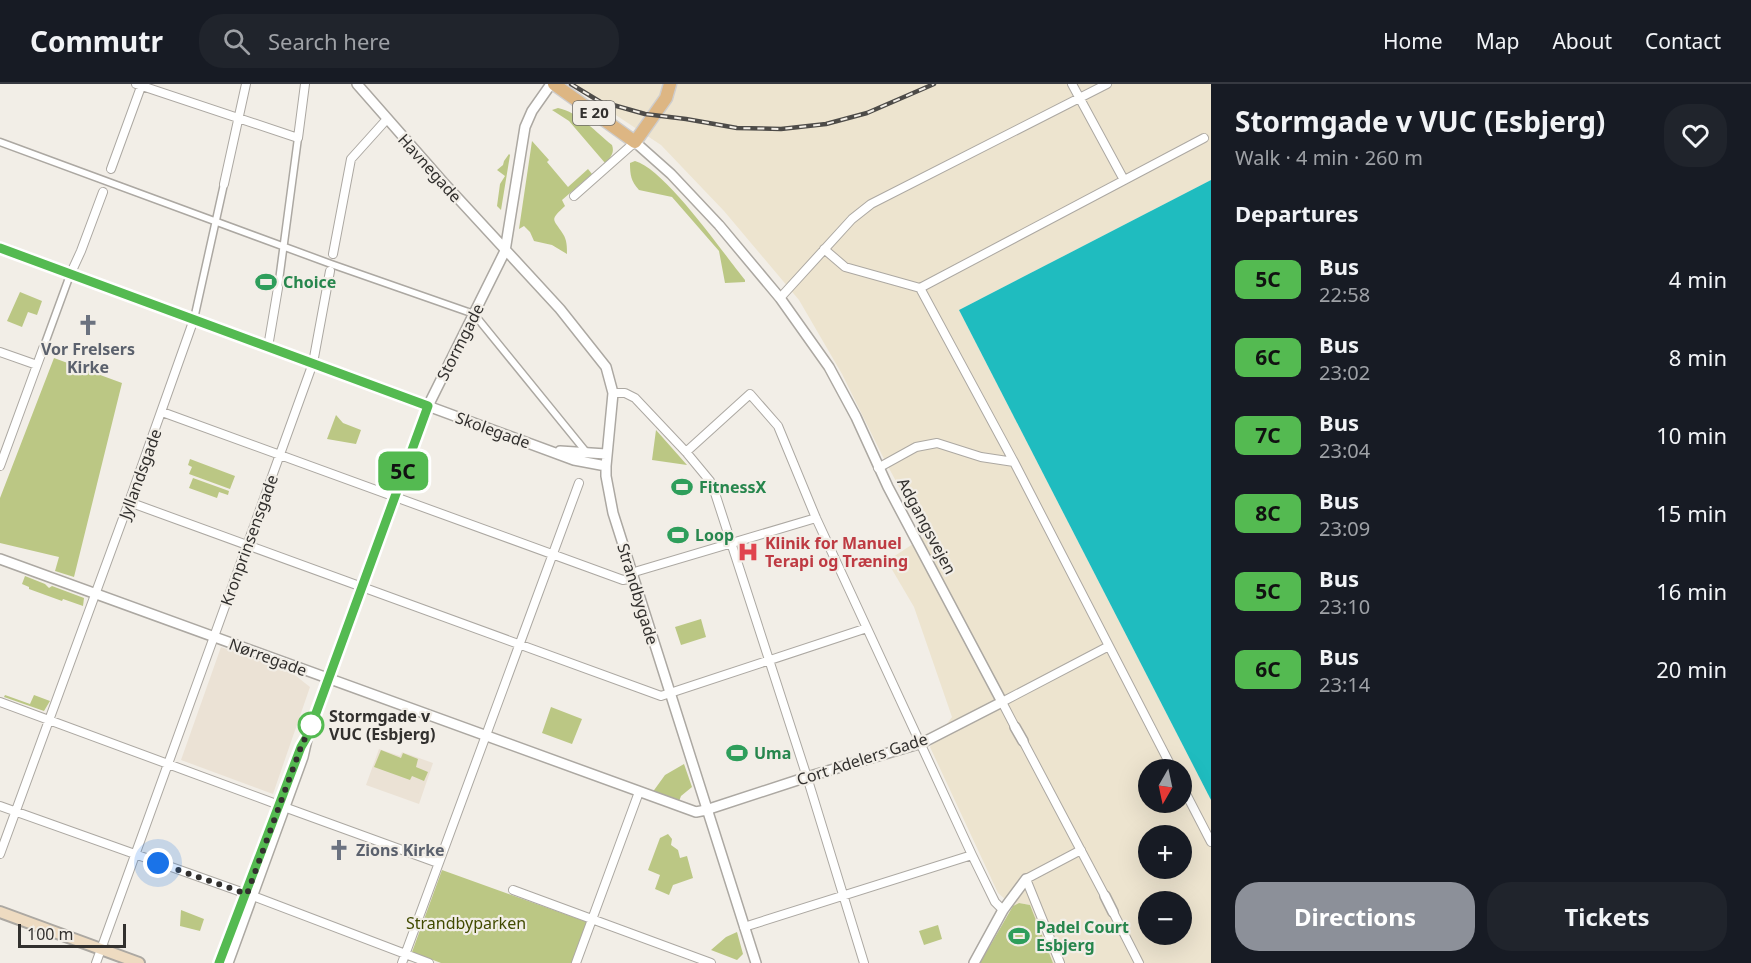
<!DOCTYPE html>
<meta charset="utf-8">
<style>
:root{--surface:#171b24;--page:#20242c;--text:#f1f3f6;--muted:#9ea1a6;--line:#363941;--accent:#8c9099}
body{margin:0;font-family:"Noto Sans",sans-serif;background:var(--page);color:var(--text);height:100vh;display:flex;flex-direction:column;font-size:22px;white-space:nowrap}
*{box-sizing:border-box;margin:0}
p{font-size:20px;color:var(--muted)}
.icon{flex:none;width:33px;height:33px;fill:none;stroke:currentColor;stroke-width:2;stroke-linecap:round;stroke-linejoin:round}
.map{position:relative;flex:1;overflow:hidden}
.details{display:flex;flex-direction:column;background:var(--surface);width:540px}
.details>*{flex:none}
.badge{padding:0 12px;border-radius:9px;font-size:21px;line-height:39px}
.needle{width:39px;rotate:189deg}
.tools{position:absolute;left:1138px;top:675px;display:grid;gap:12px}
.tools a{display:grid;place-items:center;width:54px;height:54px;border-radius:50%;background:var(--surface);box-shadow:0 6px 24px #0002;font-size:30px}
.scale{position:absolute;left:18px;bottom:15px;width:108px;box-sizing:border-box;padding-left:6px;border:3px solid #32302e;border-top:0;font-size:16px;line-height:21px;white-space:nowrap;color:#32302e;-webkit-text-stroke:4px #f2eee7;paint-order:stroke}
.you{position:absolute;width:30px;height:30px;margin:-15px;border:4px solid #fff;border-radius:50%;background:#1a73e8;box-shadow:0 0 0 9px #1a73e833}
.map>.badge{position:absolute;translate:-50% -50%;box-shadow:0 0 0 3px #fff}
h2{padding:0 24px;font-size:22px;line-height:54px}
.round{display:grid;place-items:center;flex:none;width:63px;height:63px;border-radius:24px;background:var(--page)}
.overview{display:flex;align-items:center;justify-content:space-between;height:102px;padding:0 24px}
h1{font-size:28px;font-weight:700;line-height:45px}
.button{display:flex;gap:12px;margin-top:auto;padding:12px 24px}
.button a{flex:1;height:69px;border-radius:24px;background:var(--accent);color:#fff;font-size:24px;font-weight:700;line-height:69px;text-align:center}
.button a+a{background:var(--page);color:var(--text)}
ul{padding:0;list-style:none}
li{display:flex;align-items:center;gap:18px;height:78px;padding:0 24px}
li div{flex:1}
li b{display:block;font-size:22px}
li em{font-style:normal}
li .badge{min-width:66px;font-weight:700;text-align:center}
header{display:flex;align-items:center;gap:36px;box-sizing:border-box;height:84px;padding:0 30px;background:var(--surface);border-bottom:2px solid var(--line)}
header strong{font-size:28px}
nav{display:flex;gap:33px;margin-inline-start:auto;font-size:21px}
.search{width:420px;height:54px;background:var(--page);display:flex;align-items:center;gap:15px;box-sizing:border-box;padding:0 21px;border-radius:24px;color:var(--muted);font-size:22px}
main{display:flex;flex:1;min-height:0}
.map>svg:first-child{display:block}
</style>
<header>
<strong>Commutr</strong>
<div class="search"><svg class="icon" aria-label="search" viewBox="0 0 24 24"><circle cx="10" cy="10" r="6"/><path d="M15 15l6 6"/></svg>Search here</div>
<nav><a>Home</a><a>Map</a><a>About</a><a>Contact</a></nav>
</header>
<main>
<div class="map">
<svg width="1211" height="879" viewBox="0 0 1211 879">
<rect width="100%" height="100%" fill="#f2eee7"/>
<path fill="#ebe2d5" d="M221 563 291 588 310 603 273 710 181 676Z
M379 665 400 672 402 668 433 679 419 720 366 701Z"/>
<path fill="#ede4cf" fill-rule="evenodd" d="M569 0H1211V96L959 226 1211 716V879H1053L1030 821 1019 819 1013 822 998 809 930 663 952 633 914 523 887 477 925 452 882 371 842 290 799 216 724 127 661 61ZM1149 686H1182V718H1149ZM1149 752H1182V784H1149ZM1149 818H1182V850H1149Z"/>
<path fill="#bbc784" d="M558 24C578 28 597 49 612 61 615 69 610 74 605 79L569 37 552 26Z
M532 57 549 76 547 78 568 103 588 85 592 90 562 116 565 122C549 137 553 134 563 150 567 156 567 163 567 170L552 161 534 157 530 148 524 142 519 145Z
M509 70 510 71 501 126 497 122 500 100 505 92 497 86 503 81 504 77Z
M635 77C665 85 723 169 745 196V198L725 199 719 167 672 113 639 106C631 97 630 91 630 79Z
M20 208 42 217 37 231 28 228 22 243 7 237Z
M54 274 122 299 74 493 55 487 59 473 0 459V414Z
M336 331 343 339 361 346 356 360 327 355Z
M656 346 687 381 652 376Z
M190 375 235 392 230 405 189 390 192 383 188 381Z
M193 394 229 407 228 411 219 408 217 414 189 404Z
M25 492 45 500 49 504 52 502 84 514 83 522 63 515 62 517 29 505V503L22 500Z
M701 535 706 553 681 561 675 543Z
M5 611 30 620 34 611 50 617 44 627 4 613Z
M551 623 582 635 572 660 542 649Z
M381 666 401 674 403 669 418 675 416 683 428 688 424 697 412 692 410 696 374 683Z
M684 680 692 703 681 712 678 720 652 709 665 691Z
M668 750 672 755 671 761 678 766 680 774 687 772 693 794 673 801 669 811 655 805 660 791 648 786 660 754Z
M442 786 587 838 572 879H441L412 868Z
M1019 819 1030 821 1053 879H980L1013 822Z
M181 826 204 835 200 847 180 842Z
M938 841 942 855 924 861 919 847Z
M737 848 743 870 737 876 711 866 726 853Z"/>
<path fill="#1fbcbf" d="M1211 96V716L959 226Z"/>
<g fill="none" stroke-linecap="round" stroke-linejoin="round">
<defs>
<path id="pedestrian" d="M0 58 331 180 474 230 587 369
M278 204 298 54
M194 235 224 100
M44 262 70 191"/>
<path id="minor" d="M136 0 298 54 305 0
M1072 0 1124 96
M111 85 142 0
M224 100 246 0
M574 112 635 58
M824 165 845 183 920 204
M333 170 351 75 387 35
M70 191 81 167 103 108
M920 204 1014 378 1173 686
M920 204 1204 54
M780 214 852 135 871 120 1107 0
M268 263 278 204
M0 268 37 281
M613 309H625L635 314 686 368 710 397 714 406 807 693 864 879
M162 328 623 496 633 494
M686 368 750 310 778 342 816 434 972 771 995 818 1003 826
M0 382 44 262
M878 384 916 363 937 359 981 373 1014 378
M129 418 661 612 867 544
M631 489 816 434
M0 618 279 721
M1015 643 1002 618 1109 562
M1023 657 1105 812
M1182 702 1211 758
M0 722 247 810
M284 723 438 779
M0 770 129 418 194 235
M513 806 711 879
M253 812 429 879
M1113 828 1139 879
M744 843 972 771
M96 879 313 279 330 187
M402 879 579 399
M576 879 639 708
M1060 879 1026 795 1081 766"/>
<path id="tertiary" d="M357 0 443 98 560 225 606 283 613 309 606 382V392L613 429 756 879
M0 164 574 376 606 382
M560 367 606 370
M0 475 696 728 706 726 807 693 922 659 1002 618 888 403 856 333 829 283 780 214 719 141 671 90 635 58
M1015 643 1023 657
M1105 812 1113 828
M219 879 256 785
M228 879 303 673 308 651 428 322 505 167 525 43 532 27 551 0
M974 879 1003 826 1026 795"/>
<path id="secondary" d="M0 828 139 879"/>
<path id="primary" d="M554 0 635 58 666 14 670 0"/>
</defs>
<use href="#pedestrian" stroke="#aca8a2" stroke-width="9"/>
<use href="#minor" stroke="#aca8a2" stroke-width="10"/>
<use href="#tertiary" stroke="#aca8a2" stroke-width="12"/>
<use href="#secondary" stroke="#aca8a2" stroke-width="14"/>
<use href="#primary" stroke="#cecdcd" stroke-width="15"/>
<use href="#pedestrian" stroke="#fff" stroke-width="6"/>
<use href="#minor" stroke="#fff" stroke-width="8"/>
<use href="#tertiary" stroke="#fff" stroke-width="9"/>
<use href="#secondary" stroke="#eedbc1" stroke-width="10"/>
<use href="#primary" stroke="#ddb683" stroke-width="12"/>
<defs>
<path id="rail" d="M571 0 612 25
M606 19 645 30 686 35 737 44 781 45 826 40 867 29 934 0"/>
</defs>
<use href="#rail" stroke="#4d4b48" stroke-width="4.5"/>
<use href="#rail" stroke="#f2eee7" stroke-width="2" stroke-dasharray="7" stroke-linecap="butt"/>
</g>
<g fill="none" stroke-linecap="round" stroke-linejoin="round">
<defs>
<path id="line" d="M0 164 428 322 308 651 301 663 219 879"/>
</defs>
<use href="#line" stroke="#fff" stroke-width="14"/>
<use href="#line" stroke="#54ba51" stroke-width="9"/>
<path stroke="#32302e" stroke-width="6" stroke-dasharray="0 10.8" d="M158 779 247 810 301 663 311 641"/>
</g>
<defs>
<symbol id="stadium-bare" viewBox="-9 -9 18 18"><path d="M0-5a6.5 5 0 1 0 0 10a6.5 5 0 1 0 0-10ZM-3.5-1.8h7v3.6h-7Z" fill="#2e9e5b" stroke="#f2eee7" stroke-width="2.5" paint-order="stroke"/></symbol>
<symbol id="church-bare" viewBox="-9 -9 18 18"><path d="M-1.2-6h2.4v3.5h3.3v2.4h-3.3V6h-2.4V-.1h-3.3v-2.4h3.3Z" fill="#6b7280" stroke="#f2eee7" stroke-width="2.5" paint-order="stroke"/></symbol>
<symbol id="hospital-bare" viewBox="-9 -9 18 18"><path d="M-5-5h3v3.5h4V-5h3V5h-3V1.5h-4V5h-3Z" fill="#e0444e" stroke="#f2eee7" stroke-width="2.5" paint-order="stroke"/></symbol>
</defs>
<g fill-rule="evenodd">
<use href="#stadium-bare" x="251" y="183" width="30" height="30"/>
<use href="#church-bare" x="73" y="226" width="30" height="30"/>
<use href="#stadium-bare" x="667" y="388" width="30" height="30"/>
<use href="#stadium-bare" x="663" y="436" width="30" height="30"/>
<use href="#hospital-bare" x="733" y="453" width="30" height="30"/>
<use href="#stadium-bare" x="722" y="654" width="30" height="30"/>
<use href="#church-bare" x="324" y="751" width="30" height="30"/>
<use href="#stadium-bare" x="1004" y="837" width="30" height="30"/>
</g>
<circle fill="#fff" stroke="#54ba51" stroke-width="3" cx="311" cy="641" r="12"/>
<g text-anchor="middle" stroke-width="4.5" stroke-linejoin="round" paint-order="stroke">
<rect fill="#f2eee7" stroke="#6c6966" stroke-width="1.5" x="573" y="17" width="42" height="24" rx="4.5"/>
<g font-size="15" font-weight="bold" fill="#32302e">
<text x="594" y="34">E 20</text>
</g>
<g font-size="16" fill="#32302e" stroke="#f2eee7">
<text transform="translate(430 84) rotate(48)" y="6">Havnegade</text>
<text transform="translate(460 258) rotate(-63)" y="6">Stormgade</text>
<text transform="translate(493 346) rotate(20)" y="6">Skolegade</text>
<text transform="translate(140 390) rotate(-70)" y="6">Jyllandsgade</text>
<text transform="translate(927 442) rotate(62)" y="6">Adgangsvejen</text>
<text transform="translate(249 456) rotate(-70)" y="6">Kronprinsensgade</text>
<text transform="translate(638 510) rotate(73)" y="6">Strandbygade</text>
<text transform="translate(268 573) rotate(20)" y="6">Nørregade</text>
<text transform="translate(862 675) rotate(-18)" y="6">Cort Adelers Gade</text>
</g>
<g font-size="16" font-weight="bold" fill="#27864d" stroke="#f2eee7" text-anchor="start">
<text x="283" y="204">Choice</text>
<text x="699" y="409">FitnessX</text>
<text x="695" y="457">Loop</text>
<text x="754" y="675">Uma</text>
<text x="1036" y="849">Padel Court<tspan x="1036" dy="18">Esbjerg</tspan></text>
</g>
<g font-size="16" font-weight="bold" fill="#5b616d" stroke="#f2eee7">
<text x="88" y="271">Vor Frelsers<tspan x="88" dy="18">Kirke</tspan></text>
<text x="356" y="772" text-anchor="start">Zions Kirke</text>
</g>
<g font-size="16" font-weight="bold" fill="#be3a42" stroke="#f2eee7" text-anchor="start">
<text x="765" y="465">Klinik for Manuel<tspan x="765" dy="18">Terapi og Træning</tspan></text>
</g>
<g font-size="16" font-weight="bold" fill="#32302e" stroke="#f2eee7" text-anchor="start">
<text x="329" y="638">Stormgade v<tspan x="329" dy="18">VUC (Esbjerg)</tspan></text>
</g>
<g font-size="16" fill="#414a00" stroke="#f2eee7">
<text x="466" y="845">Strandbyparken</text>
</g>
</g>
</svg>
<div class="tools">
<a><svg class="needle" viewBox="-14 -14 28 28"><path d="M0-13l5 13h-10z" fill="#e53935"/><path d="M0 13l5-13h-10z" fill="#9ea1a6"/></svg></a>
<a>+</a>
<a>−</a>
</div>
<div class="scale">100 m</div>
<div class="you" style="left:158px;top:779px"></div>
<b class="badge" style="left:403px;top:387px;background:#54ba51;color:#111">5C</b>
</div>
<section class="details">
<div class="overview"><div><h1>Stormgade v VUC (Esbjerg)</h1><p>Walk · 4 min · 260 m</p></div><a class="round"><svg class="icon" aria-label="heart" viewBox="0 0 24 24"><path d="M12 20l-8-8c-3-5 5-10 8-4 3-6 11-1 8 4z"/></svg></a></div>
<h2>Departures</h2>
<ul>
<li><span class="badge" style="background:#54ba51;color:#111">5C</span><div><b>Bus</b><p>22:58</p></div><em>4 min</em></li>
<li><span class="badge" style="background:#54ba51;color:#111">6C</span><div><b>Bus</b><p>23:02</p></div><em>8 min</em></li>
<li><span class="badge" style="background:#54ba51;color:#111">7C</span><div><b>Bus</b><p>23:04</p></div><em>10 min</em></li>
<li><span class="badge" style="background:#54ba51;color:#111">8C</span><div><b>Bus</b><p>23:09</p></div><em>15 min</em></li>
<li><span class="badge" style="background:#54ba51;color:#111">5C</span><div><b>Bus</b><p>23:10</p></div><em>16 min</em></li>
<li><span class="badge" style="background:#54ba51;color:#111">6C</span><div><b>Bus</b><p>23:14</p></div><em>20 min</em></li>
</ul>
<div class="button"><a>Directions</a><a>Tickets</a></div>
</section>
</main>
